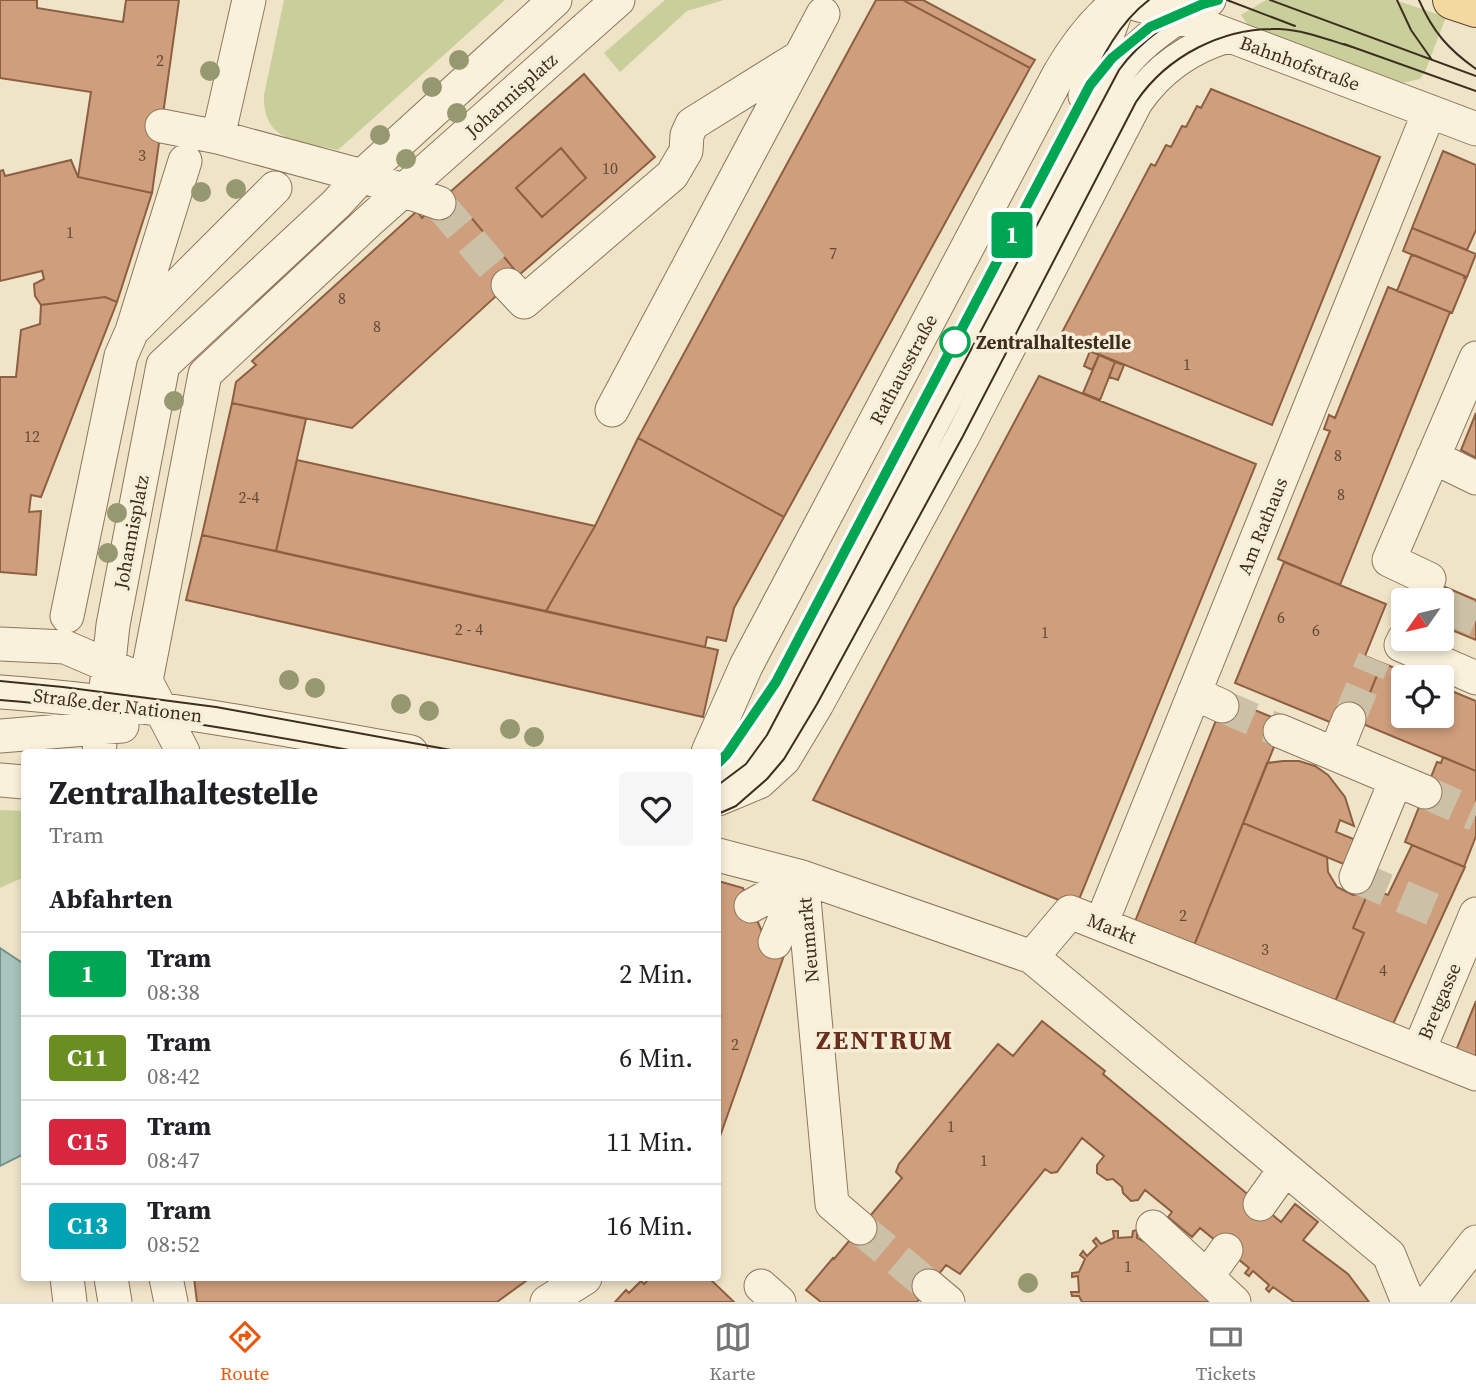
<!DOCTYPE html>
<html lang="de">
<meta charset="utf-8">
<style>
:root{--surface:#fff;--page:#f6f6f6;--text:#202124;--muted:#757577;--line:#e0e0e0;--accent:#ea580c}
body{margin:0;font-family:"Source Serif 4",serif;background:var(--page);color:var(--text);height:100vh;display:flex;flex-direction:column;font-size:26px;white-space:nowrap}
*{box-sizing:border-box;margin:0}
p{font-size:23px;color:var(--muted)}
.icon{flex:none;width:38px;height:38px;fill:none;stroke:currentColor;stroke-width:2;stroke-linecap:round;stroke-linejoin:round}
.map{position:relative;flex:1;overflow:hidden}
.side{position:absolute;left:21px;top:749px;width:700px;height:532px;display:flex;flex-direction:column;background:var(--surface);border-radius:7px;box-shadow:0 4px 10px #0003}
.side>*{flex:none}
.badge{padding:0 14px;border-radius:5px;font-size:24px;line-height:46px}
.needle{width:46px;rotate:236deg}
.fabs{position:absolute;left:1391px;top:588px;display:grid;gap:14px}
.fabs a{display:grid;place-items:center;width:63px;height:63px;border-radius:7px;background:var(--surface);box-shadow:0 4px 10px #0003;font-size:35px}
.map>.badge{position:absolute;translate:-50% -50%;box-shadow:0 0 0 4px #fff}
h2{padding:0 28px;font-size:26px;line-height:63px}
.round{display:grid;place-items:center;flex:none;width:74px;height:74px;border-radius:7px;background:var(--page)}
.headline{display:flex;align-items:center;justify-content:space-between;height:119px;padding:0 28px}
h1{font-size:33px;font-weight:700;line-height:52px}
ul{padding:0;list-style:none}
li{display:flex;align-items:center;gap:21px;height:84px;padding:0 28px;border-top:2px solid var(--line)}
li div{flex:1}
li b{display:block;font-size:26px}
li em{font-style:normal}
li .badge{min-width:77px;font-weight:700;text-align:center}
.tab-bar{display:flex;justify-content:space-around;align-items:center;height:98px;border-top:2px solid var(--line);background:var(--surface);font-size:19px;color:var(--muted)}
.tab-bar a{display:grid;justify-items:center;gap:4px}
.tab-bar .on{color:var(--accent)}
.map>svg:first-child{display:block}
</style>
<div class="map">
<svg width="1476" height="1302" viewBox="0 0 1476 1302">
<rect width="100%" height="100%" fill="#f0e4c8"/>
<path fill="#c9cf9b" d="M284 0H505L338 150C300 140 263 144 264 95Z
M665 0H724L687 11 620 72 604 53Z
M1266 0H1395L1446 17 1425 72 1420 79 1402 83 1248 25 1241 15Z
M0 810 24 811V877L0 888Z"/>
<path fill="#a9c4bc" stroke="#6f938a" stroke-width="2" d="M0 948 24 964V1154L0 1166Z"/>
<path fill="#cf9f7d" stroke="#8d5f41" stroke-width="2" fill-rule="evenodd" d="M0 0H37V8L123 22 126 0H179L152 193 78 177 91 92 0 78Z
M876 0H903L1030 68 784 517 638 438Z
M903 0H923L1035 60 1030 68Z
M584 74 655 157 519 275 450 192ZM561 148 586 178 542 217 516 188Z
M1211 89 1380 157 1272 425 1059 338 1151 164 1155 166 1166 145 1171 147 1182 126 1186 127 1197 106 1201 108Z
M561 148 586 178 542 217 516 188Z
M1443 151 1476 165V230L1467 250 1412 228Z
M71 160 78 177 152 193 117 302 105 297 41 305 35 296 34 284 44 279 42 271 0 281V171L3 170 5 176Z
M450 192 519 275 352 428 232 403 236 382 256 365 252 361 417 211 422 218Z
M1412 228 1476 254 1467 277 1403 251Z
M1414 255 1465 276 1464 278 1466 279 1452 313 1397 291 1411 256Z
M1388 287 1450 312 1340 585 1278 559 1330 431 1324 429 1329 415 1335 418Z
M105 297 117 302 41 497 31 495 29 512 41 511 36 575 0 572V377H16L21 330 40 324 41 305Z
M1090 351 1099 355 1092 370 1084 366Z
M1099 355 1115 362 1100 400 1083 393Z
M1115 362 1124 365 1118 380 1109 377Z
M1039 376 1256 464 1076 907 813 800Z
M232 403 306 419 276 551 202 535Z
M1476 413V458L1461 450Z
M638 438 784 517 734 608 726 641 707 637 705 647 546 611 595 526Z
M297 460 595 526 546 611 276 551Z
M202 535 718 650 703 717 186 600Z
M1284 562 1386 604 1365 656 1382 663 1358 722 1337 725 1235 683Z
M1445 587 1476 600V640L1442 626V600H1439Z
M1382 663 1418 677H1404V716H1442V687L1476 701V771L1358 722Z
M1225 698 1284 722 1191 953 1132 929Z
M1443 757 1476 771V836L1464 867 1405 842 1437 762 1441 763Z
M1283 761H1299L1315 766 1328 775 1345 797 1354 826 1340 820 1336 832 1356 840 1346 865 1243 823 1267 763Z
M1243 823 1327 857 1328 872 1337 887 1353 895 1368 893 1353 928 1364 933 1333 1007 1191 953Z
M1412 845 1465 867 1393 1024 1331 1011 1364 933 1353 928 1368 893 1380 900 1383 893 1388 895Z
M718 881 743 888 763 934 787 947 718 1142Z
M1476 1001V1068L1453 1058Z
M1042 1021 1105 1071 1103 1074 1281 1222 1295 1204 1318 1222 1303 1240 1348 1274 1369 1302H1294L1273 1287 1269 1292 1266 1289 1269 1285 1253 1271 1249 1276 1245 1273 1249 1268 1200 1228 1192 1237 1168 1217 1172 1212 1145 1190 1138 1200 1131 1201 1123 1193 1122 1187 1113 1179 1107 1180 1097 1173V1165L1104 1156 1082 1138 1057 1172 1051 1173 1045 1169 960 1274 946 1265 917 1302H821L806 1290 833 1258 834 1259 902 1178 896 1172 899 1164 998 1044 1013 1056Z
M1137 1230V1238L1149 1244 1219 1302H1082L1079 1296H1072L1071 1292H1079L1078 1276 1072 1277V1273L1079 1272 1085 1259 1080 1255 1083 1251 1087 1256 1097 1246 1093 1241 1096 1238 1101 1244 1114 1238 1113 1231H1118V1238L1132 1237 1133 1231Z
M194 1278H530L497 1302H197Z
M650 1278H709L734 1302H615L626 1290 629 1293 641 1281 644 1284Z"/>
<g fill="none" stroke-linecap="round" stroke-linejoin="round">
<path stroke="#ccc0a6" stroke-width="33" stroke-dasharray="33 17" stroke-linecap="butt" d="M439 203 508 285
M1446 607 1476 620
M1222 706 1280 731
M1349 719 1374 659
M1425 792 1476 815
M1356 877 1446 915
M860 1228 929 1286"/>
<defs>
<path id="minor" d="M1122 0 1177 16 1476 129
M1085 96 1120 0
M162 126 218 137 362 176 439 203
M218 137 249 0
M508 285 524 302 672 175 686 151 687 135 692 124 798 58
M136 327 275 188
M612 410 823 14
M1433 457 1476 478
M1420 600 1429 579 1389 560 1476 358
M67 616 121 356 132 331 185 161
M1404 639 1401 645 1476 678
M0 644 65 647 128 674
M0 692C139 702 274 727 411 752
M1194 693 1222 706
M1280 731 1425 792
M0 736 122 726
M99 752 113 625 163 365 336 204 362 176 555 0
M183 752 146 681 205 374 369 221 618 0
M708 752 746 666 1059 74C1074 48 1090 26 1113 6
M1335 754 1349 719
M0 780 24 782
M718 785 746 764 767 735 1119 70C1141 39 1175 18 1209 0
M718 799 759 782 784 759 817 704 963 436 1136 102C1158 70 1190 47 1228 36
M718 855 802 877 1032 957
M802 877 832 1204 860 1228
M1356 877 1396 780
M751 906 802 877
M1101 924 1423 127
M775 942 800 882
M1419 1050 1476 914
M1260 1204 1285 1169
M1153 1227 1234 1302
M1207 1277 1226 1250
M67 1278 70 1302
M111 1278 115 1302
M166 1278 171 1302
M761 1286 779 1302
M929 1286 948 1302
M547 1302 585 1278
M1408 1302 1389 1255 1032 957 1070 912 1476 1074
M1429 1302 1476 1242"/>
<path id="major" d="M1452 0 1476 8"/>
</defs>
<use href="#minor" stroke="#8d765c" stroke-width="35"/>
<use href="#major" stroke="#5b4430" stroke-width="40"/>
<use href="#minor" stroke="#faf1dc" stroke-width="33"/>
<use href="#major" stroke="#f3d9a0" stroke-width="38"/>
<path stroke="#3d2e20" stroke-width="2" d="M1227 0 1295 26
M1270 0 1476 76
M1397 0 1411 30 1432 60
M1419 0C1433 32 1448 49 1476 69
M1344 44 1476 91
M1107 63 1130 41 1150 27
M0 681 63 687 216 707 462 752
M0 700C122 710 240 730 360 752
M718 763 727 754 776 682 1088 92C1099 59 1121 21 1149 0
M718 785 746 764 767 735 1119 70C1141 39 1175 18 1209 0
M718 814 736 806 767 779 784 759 817 704 963 436 1136 102C1167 56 1223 27 1279 29 1304 30 1329 40 1352 47"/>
</g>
<g fill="#96986f">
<circle cx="459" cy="60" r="10"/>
<circle cx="210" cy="71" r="10"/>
<circle cx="432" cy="87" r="10"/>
<circle cx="457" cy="113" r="10"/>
<circle cx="380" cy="135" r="10"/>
<circle cx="406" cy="159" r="10"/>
<circle cx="236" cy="189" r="10"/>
<circle cx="201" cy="192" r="10"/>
<circle cx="174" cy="401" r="10"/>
<circle cx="117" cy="513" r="10"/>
<circle cx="108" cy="553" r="10"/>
<circle cx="289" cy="680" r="10"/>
<circle cx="315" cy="688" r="10"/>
<circle cx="401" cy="704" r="10"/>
<circle cx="429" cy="711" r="10"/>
<circle cx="510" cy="729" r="10"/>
<circle cx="534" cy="737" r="10"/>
<circle cx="1028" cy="1283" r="10"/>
</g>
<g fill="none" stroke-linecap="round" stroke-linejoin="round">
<defs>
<path id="line" d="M718 763 727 754 776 682 1090 85 1112 58 1150 27 1203 4 1218 0"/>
</defs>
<use href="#line" stroke="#fff" stroke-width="16"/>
<use href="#line" stroke="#00a651" stroke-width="10"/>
</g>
<circle fill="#fff" stroke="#00a651" stroke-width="3.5" cx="955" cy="342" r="14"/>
<g text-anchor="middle" stroke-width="7" stroke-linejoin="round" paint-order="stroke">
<g font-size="16" fill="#624a37">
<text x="160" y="66">2</text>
<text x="142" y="161">3</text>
<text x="610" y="174">10</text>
<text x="70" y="238">1</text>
<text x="833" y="259">7</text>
<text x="342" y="304">8</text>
<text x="377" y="332">8</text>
<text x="1187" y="370">1</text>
<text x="32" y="442">12</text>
<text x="1338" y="461">8</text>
<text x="1341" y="500">8</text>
<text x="249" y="503">2-4</text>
<text x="1281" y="623">6</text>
<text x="469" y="635">2 - 4</text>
<text x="1316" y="636">6</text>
<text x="1045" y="638">1</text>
<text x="1183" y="921">2</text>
<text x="1265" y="955">3</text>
<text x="1383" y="976">4</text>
<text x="735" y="1050">2</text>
<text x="951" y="1132">1</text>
<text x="984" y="1166">1</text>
<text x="1128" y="1272">1</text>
</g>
<g font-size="19" fill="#3d2e20" stroke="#f7eed8">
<text transform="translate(1300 63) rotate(20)" y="7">Bahnhofstraße</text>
<text transform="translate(511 95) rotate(-42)" y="7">Johannisplatz</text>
<text transform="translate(903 369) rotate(-62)" y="7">Rathausstraße</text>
<text transform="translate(1262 526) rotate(-68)" y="7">Am Rathaus</text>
<text transform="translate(131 532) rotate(-79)" y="7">Johannisplatz</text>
<text transform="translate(118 705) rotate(7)" y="7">Straße der Nationen</text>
<text transform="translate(1112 928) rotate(22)" y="7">Markt</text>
<text transform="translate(808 940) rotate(-95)" y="7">Neumarkt</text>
<text transform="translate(1439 1001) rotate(-67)" y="7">Bretgasse</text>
</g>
<g font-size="19" font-weight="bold" fill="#3d2e20" stroke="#f7eed8" text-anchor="start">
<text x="976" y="349">Zentralhaltestelle</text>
</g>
<g font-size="26" font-weight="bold" letter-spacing="2" fill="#6b2e1e" stroke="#f7eed8">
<text x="885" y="1049">ZENTRUM</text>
</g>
</g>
</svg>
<div class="fabs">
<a><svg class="needle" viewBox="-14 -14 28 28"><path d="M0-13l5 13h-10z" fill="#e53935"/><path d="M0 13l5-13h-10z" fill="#757577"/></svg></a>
<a><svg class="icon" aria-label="locate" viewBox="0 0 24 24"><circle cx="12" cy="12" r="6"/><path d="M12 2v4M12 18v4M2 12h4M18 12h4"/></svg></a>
</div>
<b class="badge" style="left:1012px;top:235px;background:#00a651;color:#fff">1</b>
<section class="side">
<div class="headline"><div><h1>Zentralhaltestelle</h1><p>Tram</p></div><a class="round"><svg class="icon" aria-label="heart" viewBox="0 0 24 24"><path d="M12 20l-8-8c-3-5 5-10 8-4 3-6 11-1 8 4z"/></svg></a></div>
<h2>Abfahrten</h2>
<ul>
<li><span class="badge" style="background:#00a651;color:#fff">1</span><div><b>Tram</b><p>08:38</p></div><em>2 Min.</em></li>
<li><span class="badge" style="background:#6b8e23;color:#fff">C11</span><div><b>Tram</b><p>08:42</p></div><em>6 Min.</em></li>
<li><span class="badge" style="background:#d7263d;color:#fff">C15</span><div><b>Tram</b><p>08:47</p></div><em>11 Min.</em></li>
<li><span class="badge" style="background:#00a3b4;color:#fff">C13</span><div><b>Tram</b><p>08:52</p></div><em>16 Min.</em></li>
</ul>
</section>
</div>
<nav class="tab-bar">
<a class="on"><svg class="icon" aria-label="directions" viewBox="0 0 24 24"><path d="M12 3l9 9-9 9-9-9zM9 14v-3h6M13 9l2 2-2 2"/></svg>Route</a>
<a><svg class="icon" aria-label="map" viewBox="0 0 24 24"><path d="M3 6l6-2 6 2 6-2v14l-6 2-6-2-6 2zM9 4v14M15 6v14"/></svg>Karte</a>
<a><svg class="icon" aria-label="tickets" viewBox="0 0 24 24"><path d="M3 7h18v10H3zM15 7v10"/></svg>Tickets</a>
</nav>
